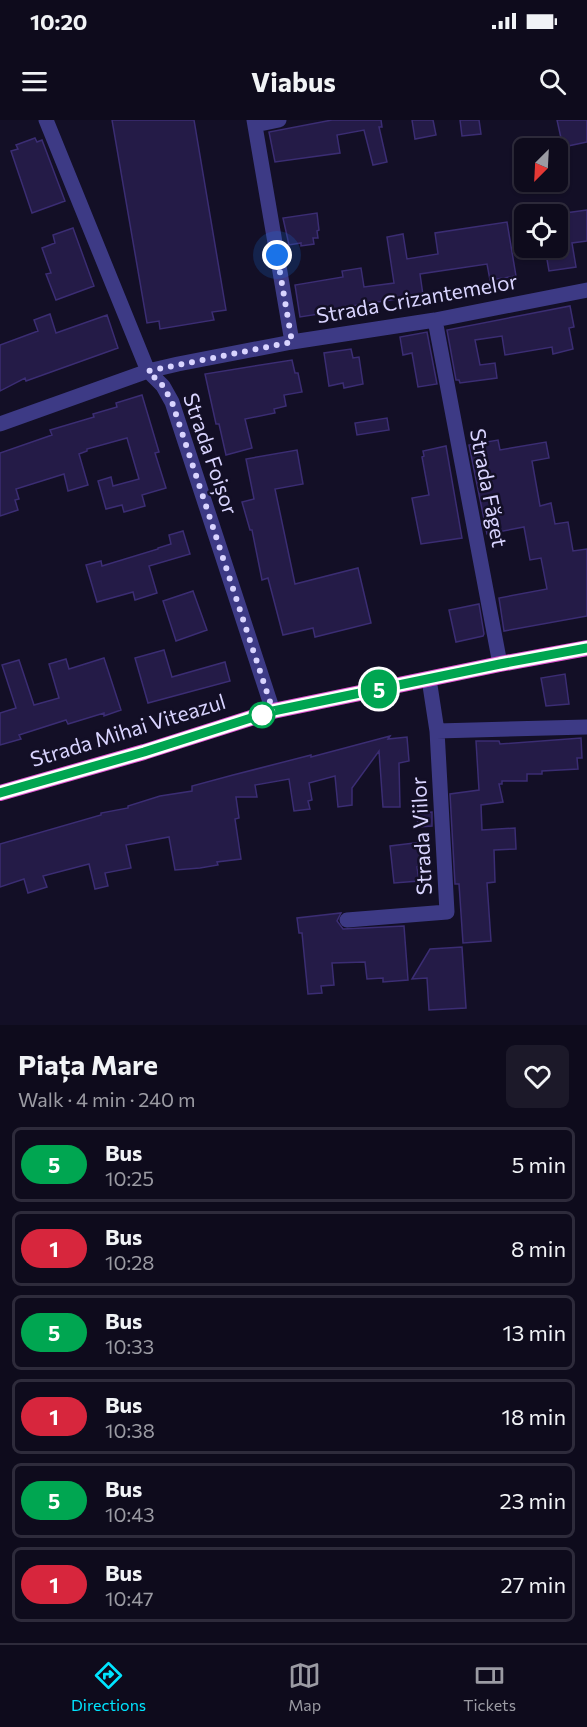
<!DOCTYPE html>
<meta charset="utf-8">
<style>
:root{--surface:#0e0b1c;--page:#1c1929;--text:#f1f3f6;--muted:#9b9ba3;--line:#2e2b3b;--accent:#00e5ff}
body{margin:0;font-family:Commissioner,sans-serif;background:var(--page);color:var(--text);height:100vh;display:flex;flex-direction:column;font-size:22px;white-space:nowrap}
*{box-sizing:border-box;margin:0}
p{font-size:20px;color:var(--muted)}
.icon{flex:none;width:33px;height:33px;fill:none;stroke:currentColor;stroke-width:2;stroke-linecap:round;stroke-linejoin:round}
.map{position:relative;height:905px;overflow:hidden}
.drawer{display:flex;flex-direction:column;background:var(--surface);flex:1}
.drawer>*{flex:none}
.badge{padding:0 12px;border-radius:20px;font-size:21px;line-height:39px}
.needle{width:39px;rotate:204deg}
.controls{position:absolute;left:514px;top:18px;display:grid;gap:12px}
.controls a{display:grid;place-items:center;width:54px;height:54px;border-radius:9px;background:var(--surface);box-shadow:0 2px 4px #0004,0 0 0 2px var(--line);font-size:30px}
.you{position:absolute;width:30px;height:30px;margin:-15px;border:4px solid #fff;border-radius:50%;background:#1a73e8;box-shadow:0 0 0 9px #1a73e833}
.map>.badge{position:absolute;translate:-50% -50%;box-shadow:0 0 0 3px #fff}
.round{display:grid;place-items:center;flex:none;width:63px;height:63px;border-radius:9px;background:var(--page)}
.overview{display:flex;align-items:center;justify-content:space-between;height:102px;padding:0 18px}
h1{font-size:28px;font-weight:700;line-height:45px}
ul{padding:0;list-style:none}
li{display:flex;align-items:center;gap:18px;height:75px;margin:0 12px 9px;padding:0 6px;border:3px solid var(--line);border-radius:9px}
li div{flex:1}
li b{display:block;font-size:22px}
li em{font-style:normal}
li .badge{min-width:66px;font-weight:700;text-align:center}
.status{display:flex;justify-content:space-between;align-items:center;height:42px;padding:0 30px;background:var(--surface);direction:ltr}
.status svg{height:16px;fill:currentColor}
header{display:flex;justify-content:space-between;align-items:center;height:78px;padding:0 18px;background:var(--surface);font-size:27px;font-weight:700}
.tabs{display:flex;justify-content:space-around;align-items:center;height:84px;border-top:2px solid var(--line);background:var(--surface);font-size:16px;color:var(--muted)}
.tabs a{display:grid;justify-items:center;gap:3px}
.tabs .active{color:var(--accent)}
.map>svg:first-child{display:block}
</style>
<div class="status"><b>10:20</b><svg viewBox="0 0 49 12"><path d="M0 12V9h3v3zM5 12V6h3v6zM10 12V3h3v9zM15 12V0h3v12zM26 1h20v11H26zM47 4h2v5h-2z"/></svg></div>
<header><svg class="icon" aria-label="menu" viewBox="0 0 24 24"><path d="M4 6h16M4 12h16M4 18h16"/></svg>Viabus<svg class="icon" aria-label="search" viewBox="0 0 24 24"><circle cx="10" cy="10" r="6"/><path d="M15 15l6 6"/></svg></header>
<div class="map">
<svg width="587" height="905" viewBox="0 0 587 905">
<rect width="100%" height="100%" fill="#130f26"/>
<path fill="#241b47" stroke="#3b2d73" stroke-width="1.5" d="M112 0H194L226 190 212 192 214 200 160 209 159 201 147 203Z
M332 0H381L382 7H379L387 42 373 45 364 10 337 15 340 33 275 42 269 12Z
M412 0H433L436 15 415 19Z
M460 0H479L481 14 462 16Z
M557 0H587V22L563 27Z
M35 18 37 22 42 20 65 81 32 93 11 31 18 29 16 25Z
M587 90V121L572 123 576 147 549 151 545 128H558V94Z
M317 93 319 110 317 111 318 118H313L314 124 301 126V123L289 125 283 98Z
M507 102 516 156 490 160 487 144 420 154 423 175 331 189 332 192 300 197 295 165 343 157 342 151 361 148 364 167 394 163 387 117 403 114 407 139 438 134 435 113Z
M73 108 94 166 56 180 46 154 51 153 42 128 55 123 53 115Z
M570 186 574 207 569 208 573 229 553 234 552 227 505 235 502 216 475 220 480 245 495 243 497 258 460 263 459 260H456L447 210Z
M50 194 56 213 107 195 118 228 26 261 25 258 0 271V225L38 211 34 200Z
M427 212 437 264 418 267 412 233 403 235 400 217Z
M351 229 353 238 359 237 363 264 344 268 343 263 329 266 324 233Z
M292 240 295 253H298L302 272 284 275 286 286 274 289 275 293 245 299 252 328 226 335 219 304H216L205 254Z
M142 275 159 332 155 333 166 368 142 375 145 386 124 392 122 385 106 389 98 361 111 357 113 366 139 359 127 318 87 329V331L79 334 88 365 68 371 64 354 16 369 19 379 15 380 18 390 0 396V333L52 315 50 310 94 297 93 294 117 287 116 283Z
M387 298 389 310 357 315 355 303Z
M498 320 500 330 546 322 549 338 532 341 540 386 551 383 555 404 568 402 573 431 587 429V496L504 511 499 478 547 469 541 438 530 440 524 407 487 414 469 325Z
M446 326 462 418 421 424 412 378 429 375 422 337 424 336 423 331Z
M297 330 303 364 275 369 295 464 358 448 371 503 315 517 313 508 283 515 268 458 262 460 252 410H250L242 382 254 379 246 339Z
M183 411 190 434 149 446 157 473 135 480 133 472 97 482 86 445 101 441 102 446 158 429V428L171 424 169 415Z
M193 471 207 510 176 521 163 481Z
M479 484 484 514 483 516 456 522 449 490Z
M164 530 172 557 225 542 230 561 148 583 135 538Z
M104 538 121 590 104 596V593L68 604 66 600 19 615 21 619 0 625V593L16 588 2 545 19 540 34 585 59 578 49 544 66 539 69 549Z
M565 554 569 584 546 586 541 558Z
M390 616 388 619 407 617 409 641 399 643 400 687H383L379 631 352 668V685L338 687 335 656 309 663 312 680 308 681 310 689 294 691 289 659 255 665 257 677H236L239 698 235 699 241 739 217 742 218 745 200 748 175 750 169 717 126 725 131 748 105 753 108 766 95 769 89 744 43 756 47 767 28 773 24 759 0 767V724L101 695V693L128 688V686L160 676 192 671V666L233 655 311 635V637Z
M581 618 582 638H577L578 649 542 651V654H527V661H502V664H499L503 682 481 685 482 710 515 708 516 729 494 730 495 762 487 763 491 821 463 823 459 764H455L450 674 479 670 476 621H499L500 624Z
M432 692V706L418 707 417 693Z
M422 722 424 746 417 747 419 761 394 763 390 726Z
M341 793 337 801 343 809 404 806 408 860 383 862V858L367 859 365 842 332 843 334 865 321 866 322 873 308 874 302 813H299L297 798Z
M462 827 466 888 429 890 427 858 412 859 430 829Z"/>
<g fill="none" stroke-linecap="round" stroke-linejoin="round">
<path stroke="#3d3a85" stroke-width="15" d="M46 0 148 251 163 266 172 282 273 591
M254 0 292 222
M255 5 279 0
M435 200 500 544
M0 304 148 251 178 244 292 222 435 200 587 170
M429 559 437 611 587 607
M347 800 447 792 437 611"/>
<path stroke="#e055d1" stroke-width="16" d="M0 673 144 632 273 591 500 544 587 528"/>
</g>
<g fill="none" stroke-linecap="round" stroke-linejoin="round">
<defs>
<path id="line" d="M0 673 144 632 273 591 500 544 587 528"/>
</defs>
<use href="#line" stroke="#fff" stroke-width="14"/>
<use href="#line" stroke="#00a651" stroke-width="9"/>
<path stroke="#d9d4ff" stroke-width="6" stroke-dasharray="0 10.8" d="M262 595 273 591 172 282 163 266 148 251 292 222 277 135"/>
</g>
<circle fill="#fff" stroke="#00a651" stroke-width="3" cx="262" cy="595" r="12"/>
<g text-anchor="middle" stroke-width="5" stroke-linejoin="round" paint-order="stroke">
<g font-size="21" fill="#d9d4ff" stroke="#130f26">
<text transform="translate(417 179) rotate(-10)" y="7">Strada Crizantemelor</text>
<text transform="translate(210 334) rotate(71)" y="7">Strada Foișor</text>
<text transform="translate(488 368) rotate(79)" y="7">Strada Făget</text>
<text transform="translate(128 611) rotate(-17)" y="7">Strada Mihai Viteazul</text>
<text transform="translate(422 716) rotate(-93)" y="7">Strada Viilor</text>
</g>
</g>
</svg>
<div class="controls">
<a><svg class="needle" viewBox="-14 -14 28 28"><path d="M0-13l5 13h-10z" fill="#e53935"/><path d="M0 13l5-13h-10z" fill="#9b9ba3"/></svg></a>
<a><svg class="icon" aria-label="locate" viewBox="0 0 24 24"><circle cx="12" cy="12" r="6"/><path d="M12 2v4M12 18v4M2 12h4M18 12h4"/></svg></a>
</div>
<div class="you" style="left:277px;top:135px"></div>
<b class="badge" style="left:379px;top:569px;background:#00a651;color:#fff">5</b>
</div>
<section class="drawer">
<div class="overview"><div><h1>Piața Mare</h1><p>Walk · 4 min · 240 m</p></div><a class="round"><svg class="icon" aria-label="heart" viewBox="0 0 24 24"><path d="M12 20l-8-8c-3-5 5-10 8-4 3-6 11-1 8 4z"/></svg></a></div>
<ul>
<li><span class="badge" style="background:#00a651;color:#fff">5</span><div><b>Bus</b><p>10:25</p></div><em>5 min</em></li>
<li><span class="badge" style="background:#d7263d;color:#fff">1</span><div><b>Bus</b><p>10:28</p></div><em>8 min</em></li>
<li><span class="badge" style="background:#00a651;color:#fff">5</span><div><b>Bus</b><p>10:33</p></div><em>13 min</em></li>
<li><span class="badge" style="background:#d7263d;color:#fff">1</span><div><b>Bus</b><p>10:38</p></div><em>18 min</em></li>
<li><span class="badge" style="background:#00a651;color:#fff">5</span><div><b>Bus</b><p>10:43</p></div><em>23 min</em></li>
<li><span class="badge" style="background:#d7263d;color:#fff">1</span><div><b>Bus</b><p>10:47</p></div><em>27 min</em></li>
</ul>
</section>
<nav class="tabs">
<a class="active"><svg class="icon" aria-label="directions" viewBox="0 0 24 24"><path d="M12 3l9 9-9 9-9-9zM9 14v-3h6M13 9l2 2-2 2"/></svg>Directions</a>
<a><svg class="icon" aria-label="map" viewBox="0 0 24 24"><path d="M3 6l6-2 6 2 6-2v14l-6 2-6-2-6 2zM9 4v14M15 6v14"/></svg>Map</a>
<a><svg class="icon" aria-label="tickets" viewBox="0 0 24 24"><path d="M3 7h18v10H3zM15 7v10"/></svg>Tickets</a>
</nav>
